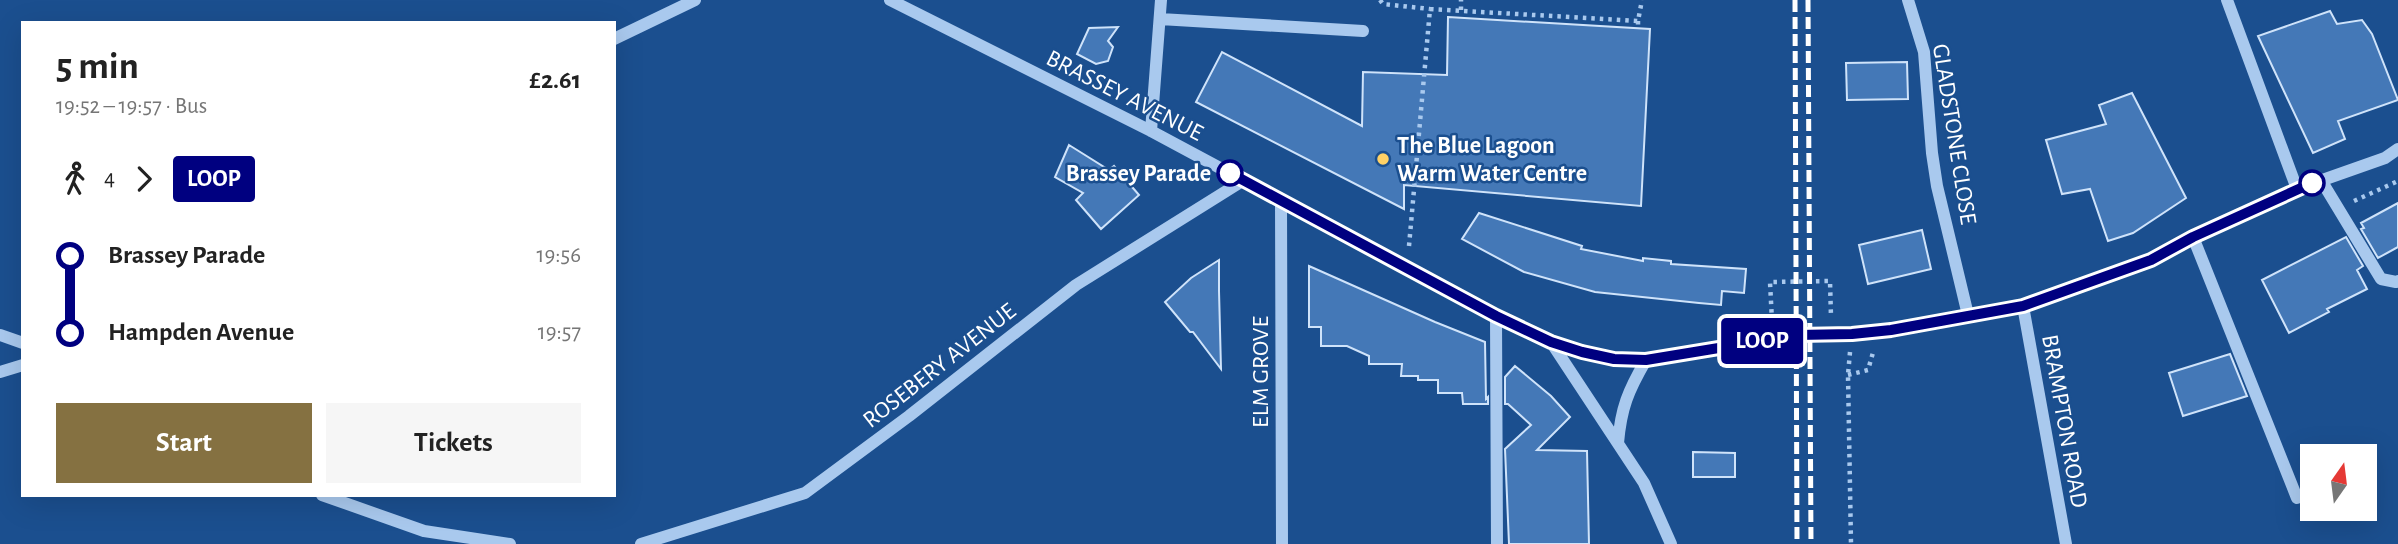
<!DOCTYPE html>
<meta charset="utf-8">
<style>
:root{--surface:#fff;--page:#f6f6f6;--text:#222;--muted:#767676;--accent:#857141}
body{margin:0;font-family:"Alegreya Sans",sans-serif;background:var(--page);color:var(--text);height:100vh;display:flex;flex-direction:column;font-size:26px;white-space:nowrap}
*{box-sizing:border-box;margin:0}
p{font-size:23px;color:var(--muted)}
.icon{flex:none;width:38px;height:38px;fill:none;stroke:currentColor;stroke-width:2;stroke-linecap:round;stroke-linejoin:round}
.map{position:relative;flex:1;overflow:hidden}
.panel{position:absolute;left:21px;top:21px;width:595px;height:476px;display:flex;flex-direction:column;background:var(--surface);border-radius:0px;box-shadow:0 7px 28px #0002}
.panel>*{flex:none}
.badge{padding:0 14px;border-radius:5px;font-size:24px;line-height:46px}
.needle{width:46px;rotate:14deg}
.tools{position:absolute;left:2300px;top:444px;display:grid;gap:14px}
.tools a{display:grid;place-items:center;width:77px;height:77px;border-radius:0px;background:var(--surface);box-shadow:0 7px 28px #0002;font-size:35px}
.map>.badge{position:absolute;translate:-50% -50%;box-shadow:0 0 0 4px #fff}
.legs{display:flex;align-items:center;gap:10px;height:77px;padding:0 35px;font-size:23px}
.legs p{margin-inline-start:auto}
.head{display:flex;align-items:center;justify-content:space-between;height:119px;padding:0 35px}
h1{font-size:38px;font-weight:700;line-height:52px}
.action{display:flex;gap:14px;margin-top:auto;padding:14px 35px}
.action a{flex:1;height:80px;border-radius:0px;background:var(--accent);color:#fff;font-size:28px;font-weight:700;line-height:80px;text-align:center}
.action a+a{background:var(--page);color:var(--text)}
ul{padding:0 35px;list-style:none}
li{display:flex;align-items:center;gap:24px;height:77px;font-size:26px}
li i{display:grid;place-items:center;width:10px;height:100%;margin:0 9px;background:currentColor}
li i::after{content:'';width:18px;height:18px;margin:-9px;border:5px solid;border-radius:50%;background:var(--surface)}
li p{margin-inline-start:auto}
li:first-child i{background:linear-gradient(#0000 50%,currentColor 0)}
li:last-child i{background:linear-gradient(currentColor 50%,#0000 0)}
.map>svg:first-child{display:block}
</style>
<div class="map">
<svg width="2398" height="544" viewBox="0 0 2398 544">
<rect width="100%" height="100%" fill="#1b4f8f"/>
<path fill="#4478b7" stroke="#cfe3fa" stroke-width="2" d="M2330 11 2337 24 2362 20 2372 34 2398 100 2338 121 2345 139 2313 153 2258 36Z
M1448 17 1650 29 1641 206 1404 185V209L1196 102 1222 52 1362 126 1363 72 1447 75Z
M1118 27 1108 41 1113 47 1108 61 1096 64 1077 54 1089 28Z
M1907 62 1908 99 1847 100 1846 63Z
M2132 93 2186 198 2133 233 2108 241 2090 189 2062 194 2046 140 2106 124 2099 105Z
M1069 145 1109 170 1114 166 1139 195 1101 229 1076 200 1083 193 1055 177Z
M2398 203V247L2378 258 2361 229 2364 228 2361 223Z
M1479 213 1582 246 1581 249 1643 261V258L1671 261V264L1746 269 1744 293 1722 291 1721 305 1699 303 1595 292 1524 272 1462 239Z
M1922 230 1931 269 1868 284 1859 245Z
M2346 237 2363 266 2357 270 2367 289 2327 309 2329 312 2289 333 2262 280Z
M1219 260V291L1221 369 1193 332H1190L1165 302 1191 278Z
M1309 266 1435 322 1485 342 1486 399 1488 397V404H1463L1462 393H1438V380H1418V376H1401L1402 364H1369V356L1347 346H1321V327H1309Z
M2230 354 2247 396 2183 416 2169 373Z
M1515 366 1551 396 1570 417 1537 450 1587 451 1589 544H1509L1505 449 1531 425 1508 404H1505V377Z
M1693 452 1735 453V477H1693Z"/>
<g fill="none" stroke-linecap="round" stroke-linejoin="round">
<path stroke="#a9c9ee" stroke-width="4.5" stroke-dasharray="3.5 5" stroke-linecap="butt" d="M1380 0 1383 4 1430 9
M1461 10V0
M1638 21V29
M2354 201 2398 181
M1409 246 1430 9 1638 21 1642 0
M1772 321 1770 282 1830 281 1831 317
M1850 352 1848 375 1851 544
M1848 375 1868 370 1874 349"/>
<path stroke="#a9c9ee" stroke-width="12" d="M890 0 1151 131 1496 316 1551 342 1582 352 1614 359 1646 360 1797 335 1852 334 1891 330 2023 306 2151 260 2193 237 2297 189 2385 158 2398 149
M1908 0 1924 52 1932 153 1937 186 1968 315
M2227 0 2297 189
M1160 19 1363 31
M614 39 695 0
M1151 131 1161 0
M2321 180 2381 279 2396 282 2398 281
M1281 200 1282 544
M2193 237 2297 498
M2023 306 2066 544
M1496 316 1497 544
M0 335 23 343
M1551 342 1644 483 1671 544
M0 372 23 365
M1618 443C1621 408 1628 391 1646 360
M322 495 424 531 510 544
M641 544 805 493 909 416 1076 285 1244 180"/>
<path stroke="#fff" stroke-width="5" stroke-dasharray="12 5" stroke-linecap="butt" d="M1795 0 1797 544
M1808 0 1811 544"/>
</g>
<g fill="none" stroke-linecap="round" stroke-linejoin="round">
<defs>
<path id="line-1" d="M1230 173 1496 316 1551 342 1582 352 1614 359 1646 360 1797 335 1852 334 1891 330 2023 306 2151 260 2193 237 2312 183"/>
</defs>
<use href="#line-1" stroke="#fff" stroke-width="16"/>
<use href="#line-1" stroke="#000080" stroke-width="10"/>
</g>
<circle fill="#ffd166" stroke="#1b4f8f" stroke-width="2.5" cx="1383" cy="159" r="7"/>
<g fill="#fff" stroke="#000080" stroke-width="3.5">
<circle cx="1230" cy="173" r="12"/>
<circle cx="2312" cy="183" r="12"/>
</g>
<g text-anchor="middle" stroke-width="5" stroke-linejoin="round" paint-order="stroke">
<g font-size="24" fill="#fff" stroke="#1b4f8f">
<text transform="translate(1125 95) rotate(27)" y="8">BRASSEY AVENUE</text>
<text transform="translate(1955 134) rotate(81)" y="8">GLADSTONE CLOSE</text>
<text transform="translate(939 365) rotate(-38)" y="8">ROSEBERY AVENUE</text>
<text transform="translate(1260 372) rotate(-90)" y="8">ELM GROVE</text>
<text transform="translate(2065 421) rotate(80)" y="8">BRAMPTON ROAD</text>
</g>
<g font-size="24" font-weight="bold" fill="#fff" stroke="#1b4f8f" text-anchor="start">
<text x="1397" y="153">The Blue Lagoon<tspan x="1397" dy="28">Warm Water Centre</tspan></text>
</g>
<g font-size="24" font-weight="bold" fill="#fff" stroke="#1b4f8f" text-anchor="end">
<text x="1211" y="181">Brassey Parade</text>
</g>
</g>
</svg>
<div class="tools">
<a><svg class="needle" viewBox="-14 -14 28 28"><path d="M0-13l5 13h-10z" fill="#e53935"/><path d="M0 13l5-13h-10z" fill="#767676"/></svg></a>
</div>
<b class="badge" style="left:1762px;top:341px;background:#000080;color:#fff">LOOP</b>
<section class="panel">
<div class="head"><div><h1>5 min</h1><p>19:52 – 19:57 · Bus</p></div><b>£2.61</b></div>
<div class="legs"><svg class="icon" aria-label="walk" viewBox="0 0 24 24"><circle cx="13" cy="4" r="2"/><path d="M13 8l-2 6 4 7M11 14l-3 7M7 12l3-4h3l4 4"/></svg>4<svg class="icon" aria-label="forward" viewBox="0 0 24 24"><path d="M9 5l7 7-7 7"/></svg><b class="badge" style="background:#000080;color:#fff">LOOP</b></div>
<ul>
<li><i style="color:#000080"></i><b>Brassey Parade</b><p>19:56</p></li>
<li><i style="color:#000080"></i><b>Hampden Avenue</b><p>19:57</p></li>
</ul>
<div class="action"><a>Start</a><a>Tickets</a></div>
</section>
</div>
